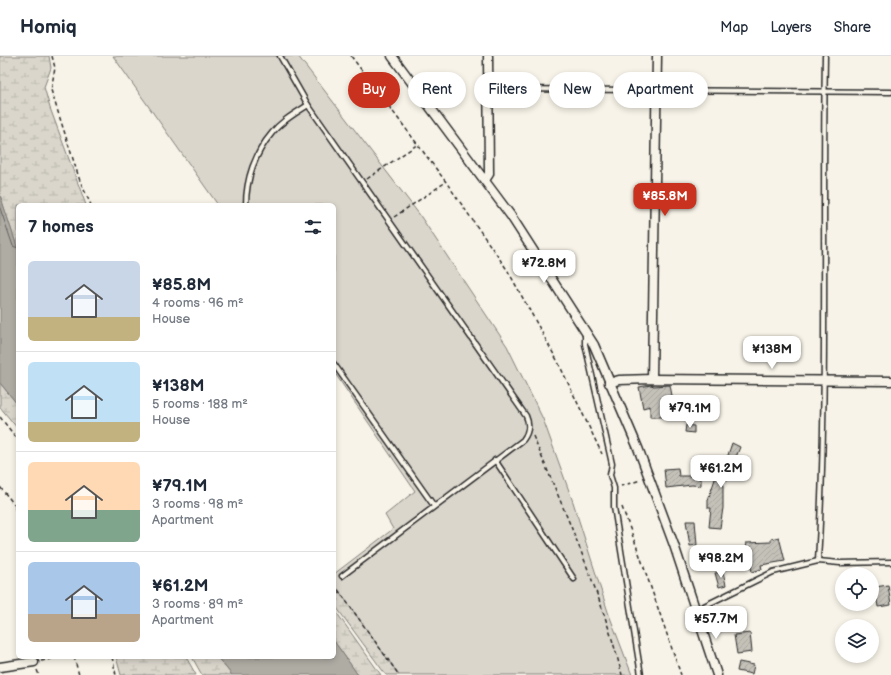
<!DOCTYPE html>
<html lang="en">
<head>
<meta charset="utf-8">
<style>
  body { margin:0; font-family:"Balsamiq Sans",sans-serif; background:#f6f6f7; color:#1f2937; height:100vh; display:flex; flex-direction:column; font-size:15px; white-space:nowrap }
  * { box-sizing:border-box; margin:0 }
  p { font-size:13px; color:#747a83 }
  .icon { flex:none; width:22px; height:22px; fill:none; stroke:currentColor; stroke-width:2; stroke-linecap:round; stroke-linejoin:round }
  .map { position:relative; flex:1; overflow:hidden }
  .drawer { position:absolute; left:16px; top:147px; width:320px; height:456px; display:flex; flex-direction:column; background:#fff; border-radius:6px; box-shadow:0 2px 6px #0003 }
  .drawer>* { flex:none }
  .guide { position:absolute; left:348px; top:16px; width:380px; height:36px; display:flex; gap:8px }
  .controls { position:absolute; left:835px; top:511px; display:grid; gap:8px }
  .controls a { display:grid; place-items:center; width:44px; height:44px; border-radius:50%; background:#fff; box-shadow:0 2px 6px #0003; font-size:20px }
  .price { position:absolute; translate:-50% -34px; padding:0 9px; border-radius:8px; background:#fff; color:#222; font-size:13px; line-height:26px; filter:drop-shadow(0 1px 2px #0008) }
  .price::after { content:''; position:absolute; left:50%; top:24px; width:12px; height:9px; margin-left:-6px; background:inherit; clip-path:polygon(0 0,100% 0,50% 100%) }
  .price.current { background:#c8321e; color:#fff }
  ul { padding:0; list-style:none }
  li { display:flex; align-items:center; gap:12px; height:100px; padding:0 12px }
  li+li { border-top:1px solid #e0e1e3 }
  li span { display:grid; place-items:center; flex:none; width:112px; height:80px; border-radius:6px; color:#555 }
  li>.icon { margin-inline-start:auto }
  span .icon { width:48px; height:48px; fill:#fffc; stroke-width:1 }
  li b { font-size:17px }
  h2 { display:flex; justify-content:space-between; align-items:center; height:48px; padding:0 12px; font-size:17px }
  .tag { padding:0 14px; border-radius:18px; background:#fff; box-shadow:0 2px 6px #0003; font-size:14px; line-height:36px }
  .tag.current { background:#c8321e; color:#fff }
  header { display:flex; align-items:center; gap:24px; box-sizing:border-box; height:56px; padding:0 20px; background:#fff; border-bottom:1px solid #e0e1e3 }
  header strong { font-size:19px }
  nav { display:flex; gap:22px; margin-inline-start:auto; font-size:14px }
  .map>svg:first-child { display:block }
  .wetland { fill:url(#wetland-marsh); stroke:#82807c }
  .pitch { fill:#dad6cc; stroke:#82807c }
  .water { fill:#afaca4; stroke:#7a7874 }
  .lines { fill:none; stroke-linecap:round; stroke-linejoin:round }
  .shore { stroke:#605f5b; stroke-width:1 }
  .building { fill:url(#building-hatch); stroke:#2b2b2b }
  .service-casing { stroke:#2b2b2b; stroke-width:7 }
  .minor-casing { stroke:#2b2b2b; stroke-width:11 }
  .path { stroke:#2b2b2b; stroke-width:1.5; stroke-dasharray:4 3; stroke-linecap:butt }
  .service { stroke:#f7f3e8; stroke-width:4 }
  .minor { stroke:#f7f3e8; stroke-width:8 }
</style>
</head>
<body>
<header>
<strong>Homiq</strong>
<nav><a>Map</a><a>Layers</a><a>Share</a></nav>
</header>
<div class="map">
<svg width="891" height="619" viewBox="0 0 891 619">
  <defs>
    <pattern id="wetland-marsh" width="20" height="14" patternUnits="userSpaceOnUse"><rect width="20" height="14" fill="#dad6cc"/><path d="M1 5h8M5 5V1M11 12h8M15 12V8" fill="none" stroke="#bbb8af"/></pattern>
    <pattern id="building-hatch" width="6" height="6" patternUnits="userSpaceOnUse"><rect width="6" height="6" fill="#c4c1b9"/><path d="M-1 1l2-2M0 6l6-6M5 7l2-2" fill="none" stroke="#a9a69f"/></pattern>
  </defs>
  <rect width="100%" height="100%" fill="#f7f3e8"/>
  <filter id="ink" filterUnits="userSpaceOnUse"><feTurbulence type="fractalNoise" baseFrequency=".025" numOctaves="2"/><feDisplacementMap in="SourceGraphic" scale="8" xChannelSelector="R" yChannelSelector="G"/><feConvolveMatrix kernelMatrix="1 2 1 2 8 2 1 2 1" color-interpolation-filters="sRGB"/></filter>
  <g filter="url(#ink)">
    <!-- wetland -->
    <g class="wetland">
      <path d="M0,0H49L51,12L44,31L50,52L86,149H18V194L0,139Z"/>
      <path d="M0,327L18,349V373L0,351Z"/>
      <path d="M334,528L399,619H386L334,548Z"/>
      <path d="M334,553L381,619H358L334,585Z"/>
      <path d="M116,601H186L196,619H121Z"/>
      <path d="M192,601H217L232,619H202Z"/>
    </g>
    <!-- pitch -->
    <path class="pitch" d="M113,0H298L419,158L507,290L543,363L573,446L608,556L632,619H399L334,528V518L393,473L385,459L415,435L334,316V149H218Z"/>
    <!-- water -->
    <g class="water">
      <path d="M0,139L18,194V349L0,327Z"/>
      <path d="M334,585L358,619H232L217,601H334Z"/>
    </g>
    <g class="lines">
      <!-- shore -->
      <path class="shore" d="M0,152L13,190L18,192"/>
    </g>
    <!-- building -->
    <g class="building">
      <path d="M651,329L654,330L670,329L676,361L667,363L666,361H650V350L643,352L639,331Z"/>
      <path d="M686,369L694,370V377L685,376Z"/>
      <path d="M732,387L740,391L727,424L723,422V452L720,472L709,471L711,452H708V444L721,405L723,414Z"/>
      <path d="M678,412L679,420H701V430L692,429L666,432L664,413Z"/>
      <path d="M686,465H695L697,489L690,490Z"/>
      <path d="M779,481L785,505L761,509L762,513L752,516L749,500L731,504L729,497L740,494V492L747,493L746,487L771,486V483Z"/>
      <path d="M723,516L726,529L719,531L715,517Z"/>
      <path d="M888,529L891,549L878,551L875,531Z"/>
      <path d="M750,577L752,596L737,598L734,579Z"/>
      <path d="M739,606L754,609L752,618L737,615Z"/>
    </g>
    <g class="lines">
      <!-- service casing -->
      <g class="service-casing">
        <g id="service">
          <path d="M280,0L308,49L526,360C530,369 529,376 523,384L342,520"/>
          <path d="M488,33L891,36"/>
          <path d="M246,149C246,123 255,97 272,77C281,65 296,57 308,49"/>
          <path d="M585,279V288L612,408L610,419L614,432V451L641,619"/>
          <path d="M334,308L434,450"/>
          <path d="M495,404L574,523"/>
          <path d="M818,505C828,337 822,168 825,0"/>
          <path d="M696,554L773,516L818,505L840,507L891,506"/>
        </g>
      </g>
      <!-- minor casing -->
      <g class="minor-casing">
        <g id="minor">
          <path d="M392,0L511,160L594,289L638,392L674,489L717,619"/>
          <path d="M485,124L489,118L488,0"/>
          <path d="M652,323L657,0"/>
          <path d="M609,327L619,324L652,323L891,325"/>
          <path d="M0,611L34,606"/>
        </g>
      </g>
      <!-- path -->
      <g class="path">
        <path d="M52,0L55,12L51,34L80,125L91,149"/>
        <path d="M351,0L446,126L508,215L558,306L602,398"/>
        <path d="M367,123L418,88"/>
        <path d="M394,161L446,126"/>
        <path d="M0,361L18,384"/>
        <path d="M533,380C566,459 601,536 622,619"/>
        <path d="M621,430L641,424"/>
        <path d="M0,431L18,453"/>
        <path d="M15,451L18,464"/>
        <path d="M622,451L639,497L681,619"/>
        <path d="M334,528L399,619"/>
        <path d="M74,601L79,619"/>
        <path d="M112,601L116,619"/>
        <path d="M41,605L62,601"/>
        <path d="M37,614L39,619"/>
      </g>
      <!-- service -->
      <use href="#service" class="service"/>
      <!-- minor -->
      <use href="#minor" class="minor"/>
    </g>
  </g>
</svg>
<div class="controls">
<a><svg class="icon" aria-label="locate" viewBox="0 0 24 24"><circle cx="12" cy="12" r="6"/><path d="M12 2v4M12 18v4M2 12h4M18 12h4"/></svg></a>
<a><svg class="icon" aria-label="layers" viewBox="0 0 24 24"><path d="M12 4l9 5-9 5-9-5zM3 14l9 5 9-5"/></svg></a>
</div>
<b class="price current" style="left:665px;top:161px">¥85.8M</b>
<b class="price" style="left:544px;top:228px">¥72.8M</b>
<b class="price" style="left:772px;top:314px">¥138M</b>
<b class="price" style="left:690px;top:373px">¥79.1M</b>
<b class="price" style="left:721px;top:433px">¥61.2M</b>
<b class="price" style="left:721px;top:523px">¥98.2M</b>
<b class="price" style="left:716px;top:584px">¥57.7M</b>
<div class="guide">
<a class="tag current">Buy</a>
<a class="tag">Rent</a>
<a class="tag">Filters</a>
<a class="tag">New</a>
<a class="tag">Apartment</a>
</div>
<section class="drawer">
<h2>7 homes<svg class="icon" aria-label="filters" viewBox="0 0 24 24"><path d="M4 7h16M4 17h16"/><circle cx="9" cy="7" r="2"/><circle cx="15" cy="17" r="2"/></svg></h2>
<ul>
<li><span style="background:linear-gradient(#c9d6e8 70%,#c2b280 0)"><svg class="icon" aria-label="home" viewBox="0 0 24 24"><path d="M3 11l9-7 9 7M6 9v11h12V9"/></svg></span><div><b>¥85.8M</b><p>4 rooms · 96 m²</p><p>House</p></div></li>
<li><span style="background:linear-gradient(#bfe0f5 75%,#c2b280 0)"><svg class="icon" aria-label="home" viewBox="0 0 24 24"><path d="M3 11l9-7 9 7M6 9v11h12V9"/></svg></span><div><b>¥138M</b><p>5 rooms · 188 m²</p><p>House</p></div></li>
<li><span style="background:linear-gradient(#ffd9b3 60%,#7fa58c 0)"><svg class="icon" aria-label="home" viewBox="0 0 24 24"><path d="M3 11l9-7 9 7M6 9v11h12V9"/></svg></span><div><b>¥79.1M</b><p>3 rooms · 98 m²</p><p>Apartment</p></div></li>
<li><span style="background:linear-gradient(#a9c7e8 65%,#b9a48a 0)"><svg class="icon" aria-label="home" viewBox="0 0 24 24"><path d="M3 11l9-7 9 7M6 9v11h12V9"/></svg></span><div><b>¥61.2M</b><p>3 rooms · 89 m²</p><p>Apartment</p></div></li>
</ul>
</section>
</div>
</body>
</html>
